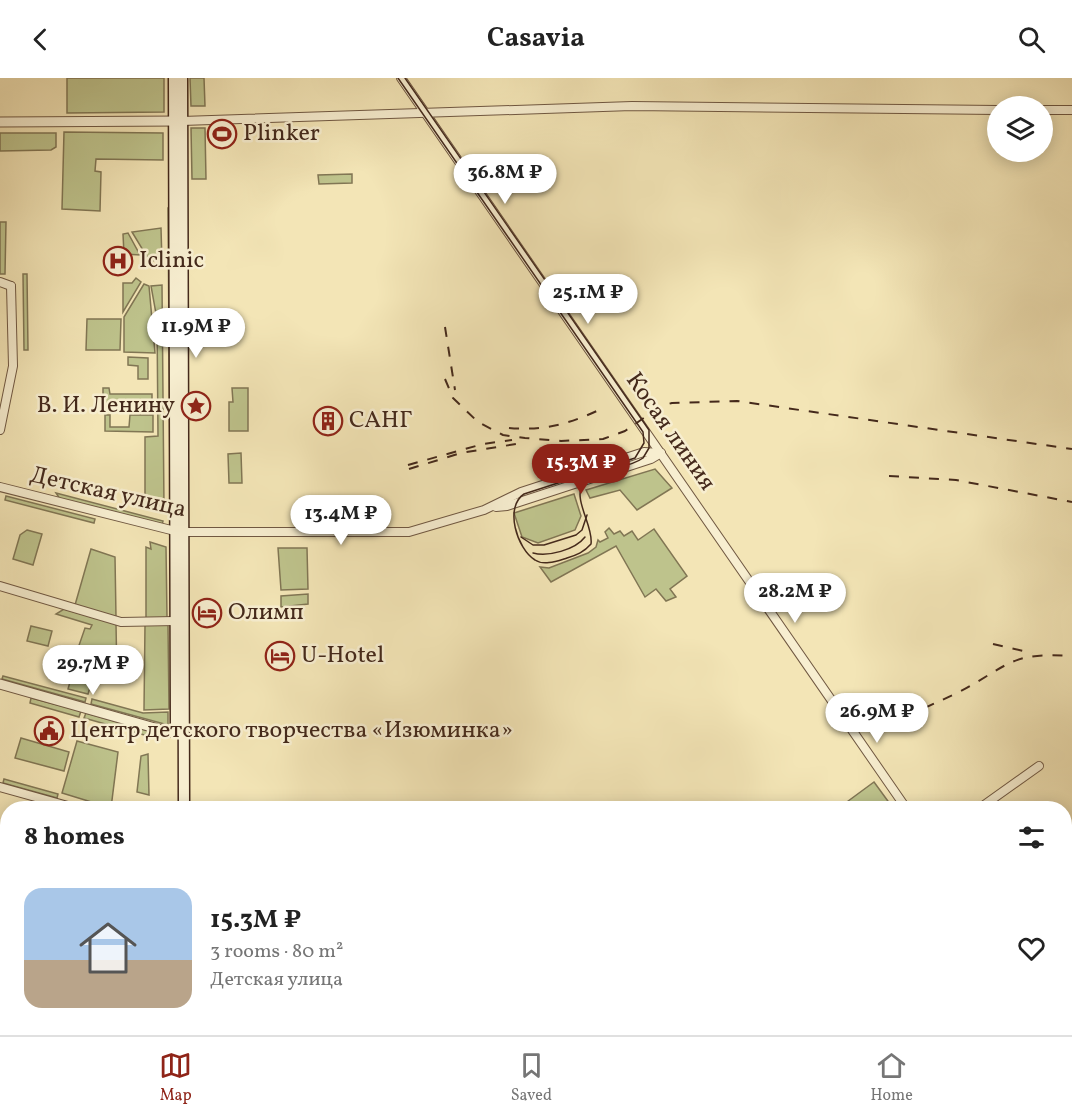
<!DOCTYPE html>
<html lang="en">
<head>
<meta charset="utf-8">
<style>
  body { margin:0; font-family:Vollkorn,serif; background:#f2f2f2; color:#222; height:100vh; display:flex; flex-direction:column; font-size:22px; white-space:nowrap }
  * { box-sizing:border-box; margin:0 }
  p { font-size:20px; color:#767676 }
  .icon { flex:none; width:33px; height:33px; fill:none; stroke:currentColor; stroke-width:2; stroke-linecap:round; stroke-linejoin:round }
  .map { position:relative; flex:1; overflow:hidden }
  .details { position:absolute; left:0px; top:723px; width:1072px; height:234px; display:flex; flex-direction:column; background:#fff; border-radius:24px 24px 0 0; box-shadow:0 3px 15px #0003 }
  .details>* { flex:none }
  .buttons { position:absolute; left:987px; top:18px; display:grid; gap:12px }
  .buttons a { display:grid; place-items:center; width:66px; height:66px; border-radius:50%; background:#fff; box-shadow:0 3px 15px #0003; font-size:30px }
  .price { position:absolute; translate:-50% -51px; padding:0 14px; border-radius:21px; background:#fff; color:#222; font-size:20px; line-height:39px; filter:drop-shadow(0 2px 3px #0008) }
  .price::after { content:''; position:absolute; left:50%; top:36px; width:18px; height:14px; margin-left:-9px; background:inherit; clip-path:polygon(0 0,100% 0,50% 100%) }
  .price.on { background:#8f2418; color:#fff }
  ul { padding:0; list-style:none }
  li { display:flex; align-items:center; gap:18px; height:150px; padding:0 24px }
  li span { display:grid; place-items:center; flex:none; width:168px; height:120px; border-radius:18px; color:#555 }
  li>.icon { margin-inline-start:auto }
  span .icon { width:72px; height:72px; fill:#fffc; stroke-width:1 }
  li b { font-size:26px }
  h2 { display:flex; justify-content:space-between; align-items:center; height:72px; padding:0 24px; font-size:26px }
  header { display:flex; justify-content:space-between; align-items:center; height:78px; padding:0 24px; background:#fff; font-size:27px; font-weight:700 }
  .dock { display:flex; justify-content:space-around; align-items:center; height:84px; border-top:2px solid #e0e0e0; background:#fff; font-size:16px; color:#767676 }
  .dock a { display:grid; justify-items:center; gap:3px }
  .dock .on { color:#8f2418 }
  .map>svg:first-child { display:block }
  .green { fill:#bec38c; stroke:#817654; stroke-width:1.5 }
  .water { fill:#9dc0a8; stroke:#798470; stroke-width:1.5 }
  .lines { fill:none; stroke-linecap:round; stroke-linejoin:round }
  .minor-casing { stroke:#705842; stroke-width:10 }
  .tertiary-casing { stroke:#705842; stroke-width:11 }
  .secondary-casing { stroke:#44291b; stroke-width:13 }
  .minor { stroke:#f7eed0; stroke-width:8 }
  .tertiary { stroke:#f7eed0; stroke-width:9 }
  .secondary { stroke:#f7eed0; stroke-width:10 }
  .tram { stroke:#44291b; stroke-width:1.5 }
  .rail { stroke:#44291b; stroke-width:2; stroke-dasharray:10 10; stroke-linecap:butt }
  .labels { text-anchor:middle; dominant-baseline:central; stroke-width:5; stroke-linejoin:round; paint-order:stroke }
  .poi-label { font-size:24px; fill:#44291b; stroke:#f7eed0; text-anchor:start }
  .street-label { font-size:24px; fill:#44291b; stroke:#f7eed0 }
</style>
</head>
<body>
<header><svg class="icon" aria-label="back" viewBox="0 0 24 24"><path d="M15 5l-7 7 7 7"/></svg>Casavia<svg class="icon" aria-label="search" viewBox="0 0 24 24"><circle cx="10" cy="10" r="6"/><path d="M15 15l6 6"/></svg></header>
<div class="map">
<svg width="1072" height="957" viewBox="0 0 1072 957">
  <rect width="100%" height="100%" fill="#f3e5b6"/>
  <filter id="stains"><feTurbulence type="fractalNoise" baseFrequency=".00333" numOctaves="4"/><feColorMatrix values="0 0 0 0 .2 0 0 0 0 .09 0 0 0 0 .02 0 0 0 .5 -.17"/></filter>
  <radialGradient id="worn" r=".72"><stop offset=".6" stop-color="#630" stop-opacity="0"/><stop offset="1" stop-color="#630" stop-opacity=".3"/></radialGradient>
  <!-- green -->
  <g class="green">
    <path d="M67,0H164V34L67,35Z"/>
    <path d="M190,0H204L205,28H191Z"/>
    <path d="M191,50H205L206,101H192Z"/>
    <path d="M64,54L163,55V82L96,81L95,93L101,94L100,133L62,131Z"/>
    <path d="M0,55H56V69L51,72L0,73Z"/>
    <path d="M352,96V105L319,106L318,97Z"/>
    <path d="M168,130H171L170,405Z"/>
    <path d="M0,144H6L5,196H0Z"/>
    <path d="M161,150L162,184L149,182L132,154Z"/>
    <path d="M128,155L140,177L124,176L123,156Z"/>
    <path d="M23,196H27L28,272H24Z"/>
    <path d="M136,200L141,204L123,234V205H132Z"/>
    <path d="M144,206L149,208L155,275L124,274V239Z"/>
    <path d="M162,207L164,429L146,425L148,419L145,416V359L158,358L157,241L151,208Z"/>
    <path d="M87,241H121L120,272H86Z"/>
    <path d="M128,279L148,280V301H138V288L128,287Z"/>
    <path d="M103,310H109L110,316H152V331H103Z"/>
    <path d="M232,310H248V353H229V324H233Z"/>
    <path d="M105,337H110V349H129L130,337H153V354L105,353Z"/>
    <path d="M241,375L242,405H229L228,376Z"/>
    <path d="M655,391L672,410L637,432L620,412L590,420L586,412Z"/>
    <path d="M56,415L163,443L162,447L60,421Z"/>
    <path d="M574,416L581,438L575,452L538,465L522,459L514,435Z"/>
    <path d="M6,418L95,441L94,445L5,422Z"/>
    <path d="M609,450L614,456L620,453L624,458L632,453L638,462L654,451L687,498L670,511L676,519L666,523L656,511L645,519L616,468L551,504L540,489L549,490L588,475L596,469L598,462L600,464L608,460L605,454Z"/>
    <path d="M27,452L42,456L33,487L13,481L20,457Z"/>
    <path d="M150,464L166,469L167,540H146V469L151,471Z"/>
    <path d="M278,470H307L308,511L281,512Z"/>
    <path d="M91,471L115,479L116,539L75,527Z"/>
    <path d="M308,516V526L281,529V518Z"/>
    <path d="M64,531L116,546L117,600L95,593L88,616L68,611L70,604L66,605L85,550L90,551L92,547L56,536Z"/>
    <path d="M145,547H168L169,631L144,632Z"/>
    <path d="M31,548L52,553L48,568L27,563Z"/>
    <path d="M3,598L86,620L85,624L2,601Z"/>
    <path d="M31,620L81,633L79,639L30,625Z"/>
    <path d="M92,621L143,635L168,634V647L91,626Z"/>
    <path d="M86,635L149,653L148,658L84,640Z"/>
    <path d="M21,660L69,674L64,693L15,680Z"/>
    <path d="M77,663L118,674L111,730L62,715Z"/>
    <path d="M148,676L149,717L137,714L141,678Z"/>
    <path d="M4,701L58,716L57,720L3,705Z"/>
    <path d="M874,704L893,730H841L840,729Z"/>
  </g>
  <!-- water -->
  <path class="water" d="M1065,880H1072V957H884L894,950H1065Z"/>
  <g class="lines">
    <!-- minor casing -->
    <g class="minor-casing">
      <g id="minor">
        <path d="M401,0L906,730"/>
        <path d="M1042,32H1072"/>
        <path d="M182,43L632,28L998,32"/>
        <path d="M0,204L11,208"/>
        <path d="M0,352L13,288L11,208"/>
        <path d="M0,409L179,454"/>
        <path d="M496,429L507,428L651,381L661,375"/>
        <path d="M183,454H409L484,432L521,414L644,374L661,375"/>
        <path d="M0,508L121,544L175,543"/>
        <path d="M0,709L75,730"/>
        <path d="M980,730L1039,688"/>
        <path d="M669,957L679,950"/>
      </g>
    </g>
    <!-- tertiary casing -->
    <g class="tertiary-casing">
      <g id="tertiary">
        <path d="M0,44L181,43"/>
        <path d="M0,606L169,654L183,655"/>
        <path d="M0,894L8,896"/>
      </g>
    </g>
    <!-- secondary casing -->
    <g class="secondary-casing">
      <g id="secondary">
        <path d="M174,0L176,651"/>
        <path d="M182,0L184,730"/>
        <path d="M177,950V957"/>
      </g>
    </g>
    <!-- minor -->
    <use href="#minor" class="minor"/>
    <!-- tertiary -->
    <use href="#tertiary" class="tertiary"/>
    <!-- secondary -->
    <use href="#secondary" class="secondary"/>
    <!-- tram -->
    <g class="tram">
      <path d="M398,0L643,354L644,365L635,380L524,416C504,429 517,471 535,482C544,488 557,483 567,480C577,477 584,474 591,466C594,447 569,417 586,402C600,389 627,392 643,380L649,370V352L405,0"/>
      <path d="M521,459L533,467H544L576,457L582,452L587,437"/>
      <path d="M533,475C548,479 575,472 585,459"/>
    </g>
    <!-- rail -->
    <g class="rail">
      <path d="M445,249L455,312"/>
      <path d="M445,301L453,320L478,344L503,357L525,360L561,363L603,361L625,353L661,328L672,325L737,323L1072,371"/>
      <path d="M509,350C543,353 570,346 601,331"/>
      <path d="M408,387L483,366L512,362"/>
      <path d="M409,391L461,375L522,365"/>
      <path d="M889,398L956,402L1072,424"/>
      <path d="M993,566L1032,575"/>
      <path d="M907,639C925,629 943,622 961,613C1011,586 1011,574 1072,578"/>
    </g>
  </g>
  <!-- icons -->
  <defs>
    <g id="stadium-ring" transform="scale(1.5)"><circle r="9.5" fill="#f7eed0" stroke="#8f2418" stroke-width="1.5"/><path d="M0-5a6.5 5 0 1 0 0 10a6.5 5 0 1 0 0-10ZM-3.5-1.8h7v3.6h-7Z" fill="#8f2418"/></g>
    <g id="hospital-ring" transform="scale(1.5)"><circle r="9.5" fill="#f7eed0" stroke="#8f2418" stroke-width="1.5"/><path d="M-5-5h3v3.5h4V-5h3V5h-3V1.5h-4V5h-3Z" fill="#8f2418"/></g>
    <g id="sight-ring" transform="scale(1.5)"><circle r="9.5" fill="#f7eed0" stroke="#8f2418" stroke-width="1.5"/><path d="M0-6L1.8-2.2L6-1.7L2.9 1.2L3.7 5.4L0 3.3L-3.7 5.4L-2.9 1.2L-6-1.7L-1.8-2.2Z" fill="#8f2418"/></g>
    <g id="building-ring" transform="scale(1.5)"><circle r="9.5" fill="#f7eed0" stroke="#8f2418" stroke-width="1.5"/><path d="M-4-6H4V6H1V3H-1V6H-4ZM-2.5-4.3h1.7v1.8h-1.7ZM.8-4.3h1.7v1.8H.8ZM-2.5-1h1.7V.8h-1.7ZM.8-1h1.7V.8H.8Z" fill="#8f2418"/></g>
    <g id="hotel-ring" transform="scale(1.5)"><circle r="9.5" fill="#f7eed0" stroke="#8f2418" stroke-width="1.5"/><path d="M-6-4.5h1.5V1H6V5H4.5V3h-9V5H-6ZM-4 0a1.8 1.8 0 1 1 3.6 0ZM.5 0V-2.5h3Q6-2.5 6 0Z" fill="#8f2418"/></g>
    <g id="civic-ring" transform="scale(1.5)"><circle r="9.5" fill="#f7eed0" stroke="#8f2418" stroke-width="1.5"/><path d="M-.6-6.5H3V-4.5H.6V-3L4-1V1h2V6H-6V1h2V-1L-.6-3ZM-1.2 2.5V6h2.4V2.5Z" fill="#8f2418"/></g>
  </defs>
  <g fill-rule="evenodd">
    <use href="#stadium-ring" x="222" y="56"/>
    <use href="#hospital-ring" x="118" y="183"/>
    <use href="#sight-ring" x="196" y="328"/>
    <use href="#building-ring" x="328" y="343"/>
    <use href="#hotel-ring" x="207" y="535"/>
    <use href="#hotel-ring" x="280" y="578"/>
    <use href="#civic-ring" x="49" y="653"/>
  </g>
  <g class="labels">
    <!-- poi labels -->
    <g class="poi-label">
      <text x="243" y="56">Plinker</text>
      <text x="139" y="183">Iclinic</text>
      <text x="175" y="328" text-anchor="end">В. И. Ленину</text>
      <text x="349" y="343">САНГ</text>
      <text x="228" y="535">Олимп</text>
      <text x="301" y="578">U-Hotel</text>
      <text x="70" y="653">Центр детского творчества «Изюминка»</text>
    </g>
    <!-- street labels -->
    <g class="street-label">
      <text transform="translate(670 354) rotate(55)">Косая линия</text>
      <text transform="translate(108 415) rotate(13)">Детская улица</text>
    </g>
  </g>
  <rect width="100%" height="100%" filter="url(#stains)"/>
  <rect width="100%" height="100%" fill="url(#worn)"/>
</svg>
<div class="buttons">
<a><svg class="icon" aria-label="layers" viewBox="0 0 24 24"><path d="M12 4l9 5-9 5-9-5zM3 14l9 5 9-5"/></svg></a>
</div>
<b class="price" style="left:505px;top:127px">36.8M ₽</b>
<b class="price" style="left:588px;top:247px">25.1M ₽</b>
<b class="price" style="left:196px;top:281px">11.9M ₽</b>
<b class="price on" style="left:581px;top:417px">15.3M ₽</b>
<b class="price" style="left:341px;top:468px">13.4M ₽</b>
<b class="price" style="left:795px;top:546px">28.2M ₽</b>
<b class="price" style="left:93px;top:618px">29.7M ₽</b>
<b class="price" style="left:877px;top:666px">26.9M ₽</b>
<section class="details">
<h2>8 homes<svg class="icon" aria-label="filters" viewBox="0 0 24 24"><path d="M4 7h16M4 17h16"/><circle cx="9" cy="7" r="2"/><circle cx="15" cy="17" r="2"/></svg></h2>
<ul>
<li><span style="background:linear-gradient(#a9c7e8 60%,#b9a48a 0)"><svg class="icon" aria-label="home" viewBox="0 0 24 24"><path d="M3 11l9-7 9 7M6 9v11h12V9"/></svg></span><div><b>15.3M ₽</b><p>3 rooms · 80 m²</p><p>Детская улица</p></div><svg class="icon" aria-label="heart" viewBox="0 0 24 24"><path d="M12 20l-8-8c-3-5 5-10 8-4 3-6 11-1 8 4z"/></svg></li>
</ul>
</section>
</div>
<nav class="dock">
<a class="on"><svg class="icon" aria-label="map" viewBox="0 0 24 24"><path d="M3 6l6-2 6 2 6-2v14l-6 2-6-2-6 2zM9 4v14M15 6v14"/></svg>Map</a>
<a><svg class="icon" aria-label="saved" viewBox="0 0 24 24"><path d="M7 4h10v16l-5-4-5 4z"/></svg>Saved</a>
<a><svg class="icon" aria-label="home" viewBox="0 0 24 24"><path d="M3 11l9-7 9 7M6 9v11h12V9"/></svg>Home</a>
</nav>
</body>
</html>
